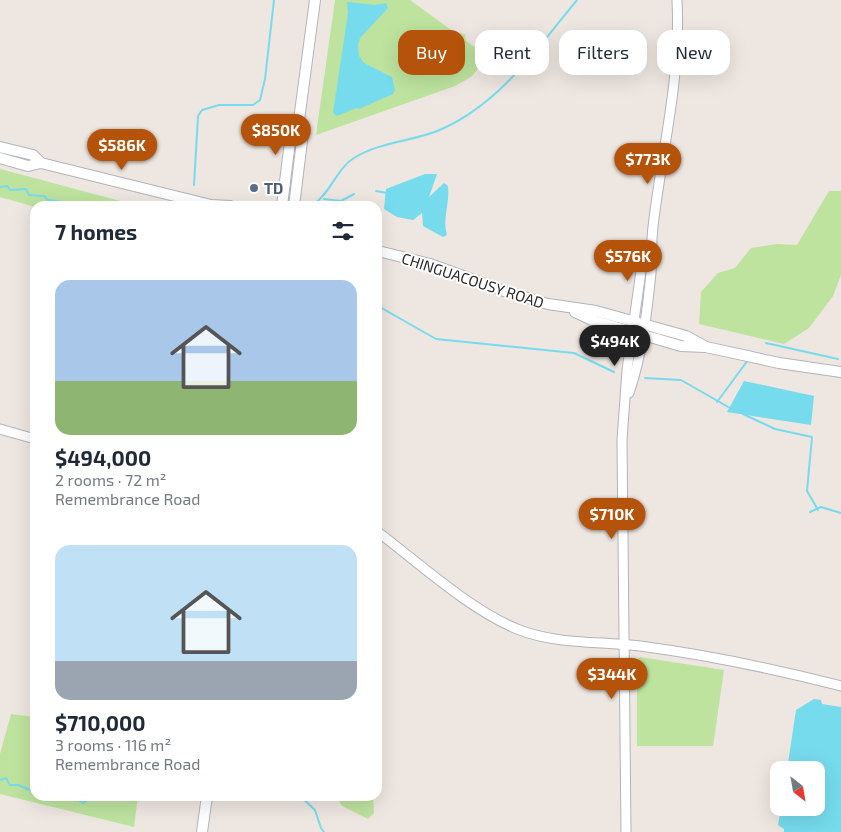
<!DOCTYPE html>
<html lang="en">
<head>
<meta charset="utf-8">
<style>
  body { margin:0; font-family:"Exo 2",sans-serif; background:#f2f2f3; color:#1f2937; height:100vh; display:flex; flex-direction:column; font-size:19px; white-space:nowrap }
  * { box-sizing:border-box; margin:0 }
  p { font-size:16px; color:#747a83 }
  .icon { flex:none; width:28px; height:28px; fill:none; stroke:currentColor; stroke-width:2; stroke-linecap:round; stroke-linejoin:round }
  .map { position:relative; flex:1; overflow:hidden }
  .sheet { position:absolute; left:30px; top:201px; width:352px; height:600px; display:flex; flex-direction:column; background:#fff; border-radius:15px; box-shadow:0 5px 20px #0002 }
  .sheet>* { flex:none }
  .banner { position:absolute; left:398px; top:30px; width:368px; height:45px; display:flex; gap:10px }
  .needle { width:32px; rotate:149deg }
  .controls { position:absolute; left:770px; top:761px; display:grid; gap:10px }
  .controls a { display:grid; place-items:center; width:55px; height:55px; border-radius:10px; background:#fff; box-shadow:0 5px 20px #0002; font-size:25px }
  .price { position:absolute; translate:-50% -42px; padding:0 11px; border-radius:18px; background:#b45309; color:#fff; font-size:16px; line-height:32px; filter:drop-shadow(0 1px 2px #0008) }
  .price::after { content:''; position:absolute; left:50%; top:30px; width:15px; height:11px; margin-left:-8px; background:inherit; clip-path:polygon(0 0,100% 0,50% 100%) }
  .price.active { background:#222; color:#fff }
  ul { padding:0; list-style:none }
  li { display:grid; align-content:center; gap:10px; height:265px; padding:0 25px }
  li span { display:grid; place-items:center; height:155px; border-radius:15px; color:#555 }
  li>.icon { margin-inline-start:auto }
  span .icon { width:90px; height:90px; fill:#fffc; stroke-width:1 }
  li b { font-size:21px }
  h2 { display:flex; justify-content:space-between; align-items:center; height:60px; padding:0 25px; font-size:21px }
  .tag { padding:0 18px; border-radius:15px; background:#fff; box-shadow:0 5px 20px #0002; font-size:18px; line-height:45px }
  .tag.active { background:#b45309; color:#fff }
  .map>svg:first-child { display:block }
  .green { fill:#bde39e }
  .water { fill:#76dbed }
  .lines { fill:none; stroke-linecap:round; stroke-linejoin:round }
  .stream { stroke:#76dbed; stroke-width:2 }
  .tertiary-casing { stroke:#b0b4bd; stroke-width:11 }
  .secondary-casing { stroke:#b0b4bd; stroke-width:12 }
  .tertiary { stroke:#fff; stroke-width:9 }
  .secondary { stroke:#fff; stroke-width:10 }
  .service-dot { fill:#5c6f8a; stroke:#fff; stroke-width:2 }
  .labels { text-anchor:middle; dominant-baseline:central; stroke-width:4; stroke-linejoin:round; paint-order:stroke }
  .service-label { font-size:15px; font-weight:bold; fill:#4e5e75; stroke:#fff; text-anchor:start }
  .street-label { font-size:15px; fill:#2d2d2d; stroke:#fff }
</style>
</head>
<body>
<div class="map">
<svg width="841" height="832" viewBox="0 0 841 832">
  <rect width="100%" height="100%" fill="#eee6e0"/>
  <!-- green -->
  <g class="green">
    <path d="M335,0H410L454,32L465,34L466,41L488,57L471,77L455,86L316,135Z"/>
    <path d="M0,169L139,206L35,207L0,197Z"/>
    <path d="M829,191H841V275L833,296L809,328L784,344L699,324L701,292L718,273L735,268L751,248L777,244L797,245Z"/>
    <path d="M640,657L724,670L713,746H637V660Z"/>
    <path d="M11,714L35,717V796H138L134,827L0,794V754Z"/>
    <path d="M336,796H373L374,813L368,819L342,806Z"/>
  </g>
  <!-- water -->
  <g class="water">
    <path d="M347,2L375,5L386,3L388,8L360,38L358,45L359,56L364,63L392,77L395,90L393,94L359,109L356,108L337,116L333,113L348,13Z"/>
    <path d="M425,174H437L429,197L444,183L448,186C450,204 442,219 447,235L443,237L423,226L422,213L413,220L397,217L384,209L386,189Z"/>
    <path d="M744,381L814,396L811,425L727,412Z"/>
    <path d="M814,699L821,700L822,704L841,707V832H784V829L778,825L781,808H816V770H787L796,710Z"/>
  </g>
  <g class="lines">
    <!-- stream -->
    <g class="stream">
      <path d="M194,185L198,116L202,110L219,105H253L260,100L265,79L274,0"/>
      <path d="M0,187L7,186L10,190L26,189L29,195L44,196L48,200C55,200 68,204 73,206"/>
      <path d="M376,191L387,193"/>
      <path d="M324,199L341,201L354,194"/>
      <path d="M82,206H84"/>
      <path d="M312,206C330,194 338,167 354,158C381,141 418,141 444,128C502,101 537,48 577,0"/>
      <path d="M378,306L436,339L574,353L614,372"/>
      <path d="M766,343L838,359"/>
      <path d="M645,378L681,380L730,408"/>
      <path d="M717,402L748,360"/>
      <path d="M743,414L775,429L812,437L807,491L818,510"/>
      <path d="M810,512L821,507L841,513"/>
      <path d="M0,780L6,778L10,785H18L35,792"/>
      <path d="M59,796L76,799L83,803L95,796"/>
      <path d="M300,796L315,810L321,828L324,832"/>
    </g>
    <!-- tertiary casing -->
    <g class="tertiary-casing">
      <g id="tertiary">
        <path d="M629,393C642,355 647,313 651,273C652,258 651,242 653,227C662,148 681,81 677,0"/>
        <path d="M0,429L35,439"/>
        <path d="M378,532C420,564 469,609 517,629C557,645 599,641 640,646C708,655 775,669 841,686"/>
        <path d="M626,832L622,440L627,370L641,271L651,252"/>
      </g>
    </g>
    <!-- secondary casing -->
    <g class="secondary-casing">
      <g id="secondary">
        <path d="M0,147L33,155L41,163"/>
        <path d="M0,158L28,166L41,163L211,205L230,206"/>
        <path d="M282,206L291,133L299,120"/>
        <path d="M294,206L303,133L299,120L315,0"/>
        <path d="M378,251L430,264L507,292L548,304L596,311L686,336L706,347"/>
        <path d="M575,312L592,320L681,346L706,347L779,363L841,372"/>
        <path d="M202,832L207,796"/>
      </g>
    </g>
    <!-- tertiary -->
    <use href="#tertiary" class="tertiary"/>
    <!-- secondary -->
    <use href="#secondary" class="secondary"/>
  </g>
  <!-- markers -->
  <circle class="service-dot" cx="254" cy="188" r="5"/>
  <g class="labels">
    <!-- service labels -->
    <g class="service-label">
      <text x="264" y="188">TD</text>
    </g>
    <!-- street labels -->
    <g class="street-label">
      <text transform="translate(473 280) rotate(18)">CHINGUACOUSY ROAD</text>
    </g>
  </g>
</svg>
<div class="controls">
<a><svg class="needle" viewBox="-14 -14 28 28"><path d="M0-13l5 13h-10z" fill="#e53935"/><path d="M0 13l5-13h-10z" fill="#747a83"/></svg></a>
</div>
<b class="price" style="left:276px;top:156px">$850K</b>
<b class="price" style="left:122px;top:171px">$586K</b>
<b class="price" style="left:648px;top:185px">$773K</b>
<b class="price" style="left:628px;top:282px">$576K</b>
<b class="price active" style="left:615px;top:367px">$494K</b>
<b class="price" style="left:612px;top:540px">$710K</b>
<b class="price" style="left:612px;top:700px">$344K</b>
<div class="banner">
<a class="tag active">Buy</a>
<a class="tag">Rent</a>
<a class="tag">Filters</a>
<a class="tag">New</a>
</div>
<section class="sheet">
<h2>7 homes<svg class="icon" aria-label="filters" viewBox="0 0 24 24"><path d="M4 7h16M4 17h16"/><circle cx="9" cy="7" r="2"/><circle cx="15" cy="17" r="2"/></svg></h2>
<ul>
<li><span style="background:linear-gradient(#a9c7e8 65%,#8fb573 0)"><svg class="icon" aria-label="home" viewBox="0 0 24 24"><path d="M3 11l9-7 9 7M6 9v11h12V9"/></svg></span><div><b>$494,000</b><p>2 rooms · 72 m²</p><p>Remembrance Road</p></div></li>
<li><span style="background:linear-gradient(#bfe0f5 75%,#9aa5b1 0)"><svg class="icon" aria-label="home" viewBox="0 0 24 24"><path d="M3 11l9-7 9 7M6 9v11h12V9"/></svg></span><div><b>$710,000</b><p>3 rooms · 116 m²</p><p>Remembrance Road</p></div></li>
</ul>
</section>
</div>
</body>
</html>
